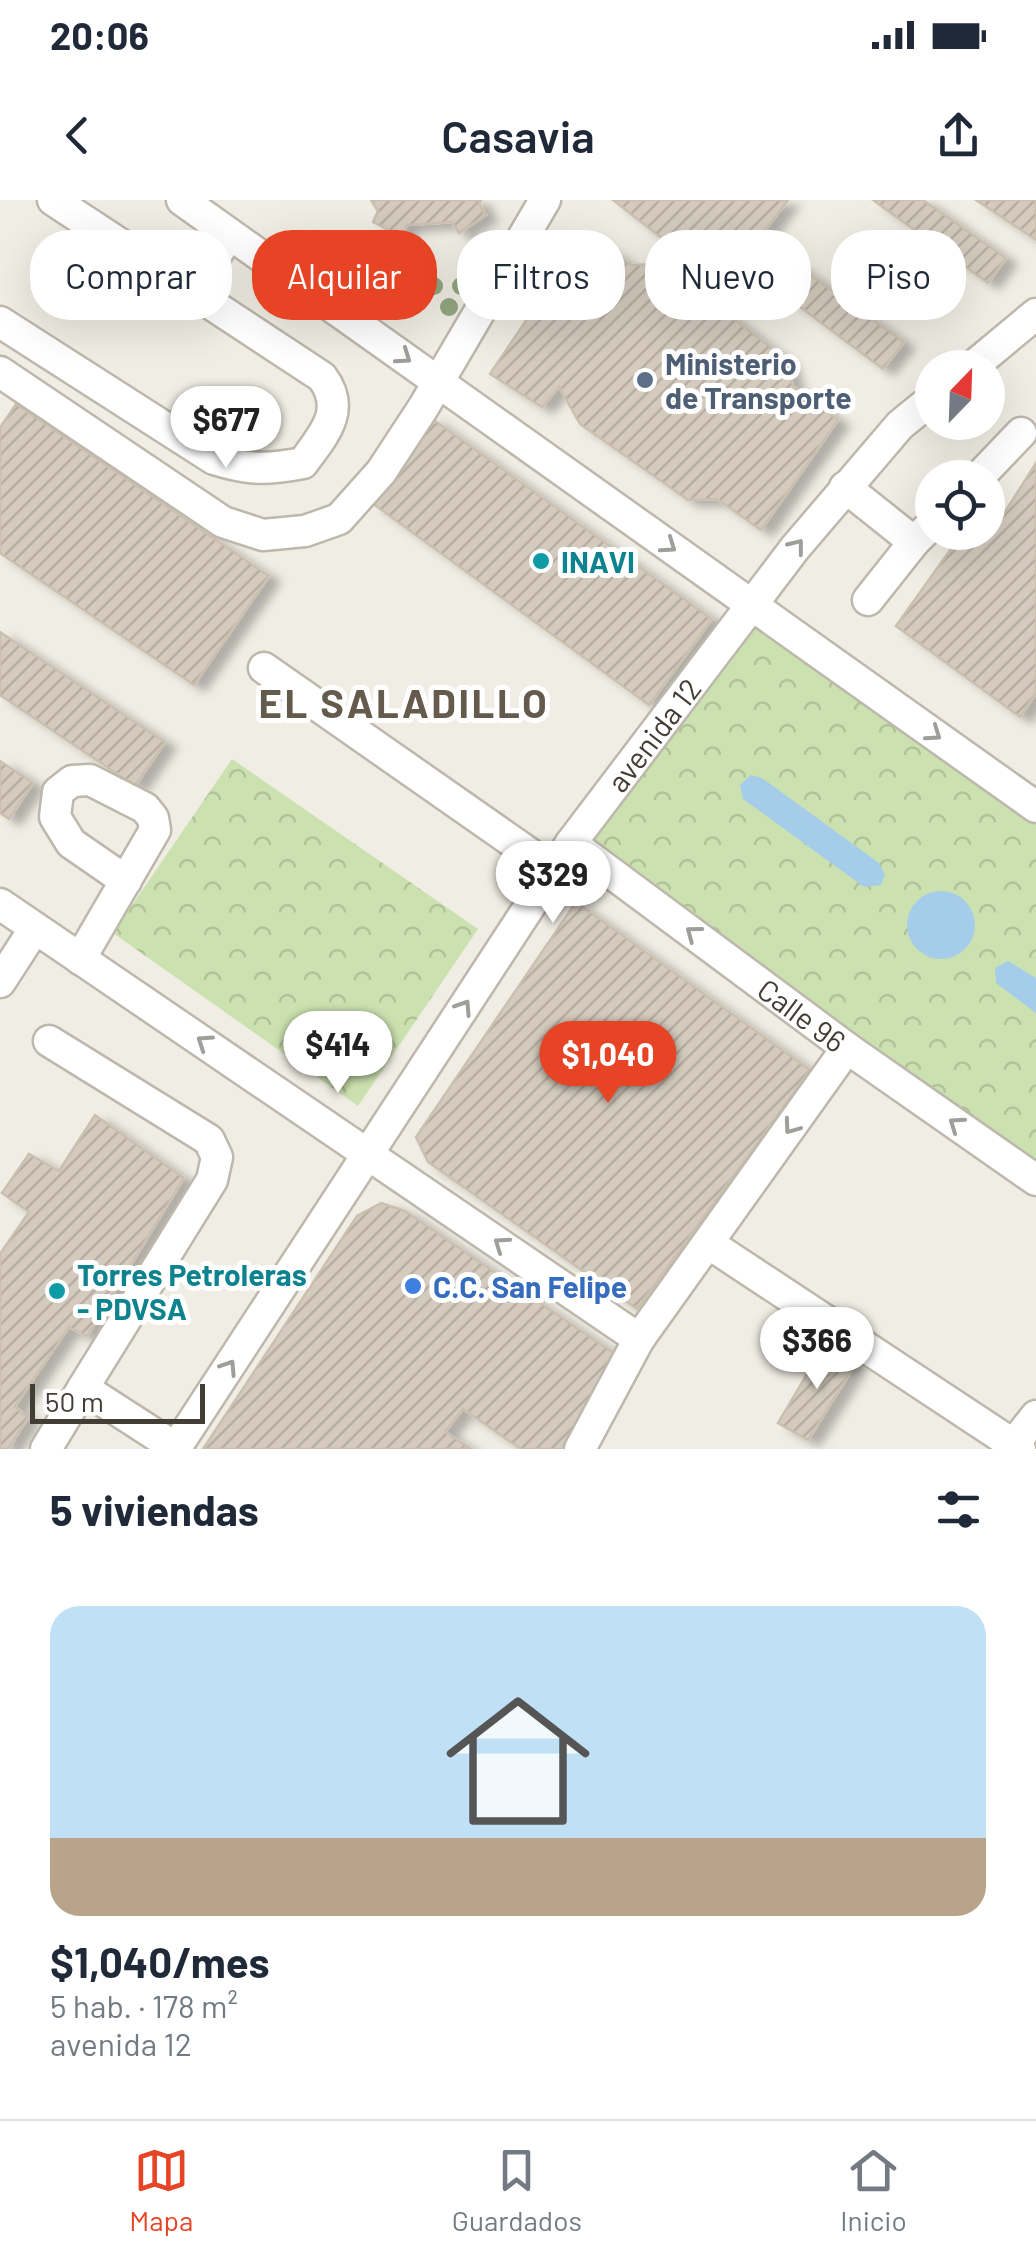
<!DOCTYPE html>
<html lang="es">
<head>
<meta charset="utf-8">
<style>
  body { margin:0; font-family:Barlow,sans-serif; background:#f6f6f7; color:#1f2937; height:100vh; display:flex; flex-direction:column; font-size:38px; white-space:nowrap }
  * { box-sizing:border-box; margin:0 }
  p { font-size:32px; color:#747a83 }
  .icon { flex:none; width:55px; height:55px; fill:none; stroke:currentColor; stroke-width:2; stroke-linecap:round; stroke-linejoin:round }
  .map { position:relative; height:1249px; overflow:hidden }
  .sheet { display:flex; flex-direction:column; background:#fff; flex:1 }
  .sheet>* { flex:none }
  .top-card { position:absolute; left:30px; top:30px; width:978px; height:90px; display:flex; gap:20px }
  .needle { width:65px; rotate:23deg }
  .tools { position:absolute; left:915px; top:150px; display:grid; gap:20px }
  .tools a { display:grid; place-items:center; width:90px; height:90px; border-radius:50%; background:#fff; box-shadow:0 10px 40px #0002; font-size:50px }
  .scale { position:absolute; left:30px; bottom:25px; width:175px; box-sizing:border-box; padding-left:10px; border:5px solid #423d35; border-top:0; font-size:28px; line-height:35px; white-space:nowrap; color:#423d35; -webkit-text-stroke:8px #fff; paint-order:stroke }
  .price { position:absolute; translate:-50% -85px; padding:0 22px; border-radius:35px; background:#fff; color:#222; font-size:32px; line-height:65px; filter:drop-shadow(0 2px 5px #0008) }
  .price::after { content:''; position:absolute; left:50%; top:60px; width:30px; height:22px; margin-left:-15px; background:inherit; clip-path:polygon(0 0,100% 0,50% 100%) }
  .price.active { background:#e74325; color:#fff }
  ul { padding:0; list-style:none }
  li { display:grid; align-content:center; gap:20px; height:530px; padding:0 50px }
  li span { display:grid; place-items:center; height:310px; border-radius:30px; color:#555 }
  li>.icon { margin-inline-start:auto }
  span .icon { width:180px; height:180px; fill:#fffc; stroke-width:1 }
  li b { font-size:42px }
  h2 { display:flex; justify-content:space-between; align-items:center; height:120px; padding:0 50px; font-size:42px }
  .chip { padding:0 35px; border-radius:40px; background:#fff; box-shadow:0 10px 40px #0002; font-size:35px; line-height:90px }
  .chip.active { background:#e74325; color:#fff }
  .status { display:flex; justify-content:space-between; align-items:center; height:70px; padding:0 50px; background:#fff; direction:ltr }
  .status svg { height:28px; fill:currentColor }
  header { display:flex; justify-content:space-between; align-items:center; height:130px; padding:0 50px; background:#fff; font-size:45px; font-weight:600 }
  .tab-bar { display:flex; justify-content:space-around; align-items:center; height:140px; border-top:2px solid #e0e1e3; background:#fff; font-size:28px; color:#747a83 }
  .tab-bar a { display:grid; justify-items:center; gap:5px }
  .tab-bar .active { color:#e74325 }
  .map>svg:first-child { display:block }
  .forest { fill:url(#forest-crowns) }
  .water { fill:#a5cde9 }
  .building { fill:url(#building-hatch); stroke:#cbc0af; stroke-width:2.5; filter:url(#shadow) }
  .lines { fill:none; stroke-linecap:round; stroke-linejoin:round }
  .minor-casing { stroke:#beb7ab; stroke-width:35 }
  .minor { stroke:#fff; stroke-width:30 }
  .tree { fill:#92a780 }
  .oneway { stroke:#a09e9a }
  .service-dot { fill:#5c6f8a; stroke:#fff; stroke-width:4 }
  .culture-dot { fill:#0f9aa8; stroke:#fff; stroke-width:4 }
  .shop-dot { fill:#3f7fe0; stroke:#fff; stroke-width:4 }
  .labels { text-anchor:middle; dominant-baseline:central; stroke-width:10; stroke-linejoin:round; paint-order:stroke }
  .service-label { font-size:30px; font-weight:bold; fill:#4e5e75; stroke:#fff; text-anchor:start }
  .culture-label { font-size:30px; font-weight:bold; fill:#0d838f; stroke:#fff; text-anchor:start }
  .street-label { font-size:30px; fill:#423d35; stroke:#fff }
  .shop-label { font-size:30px; font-weight:bold; fill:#366cbe; stroke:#fff; text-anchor:start }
  .district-label { font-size:40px; font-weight:bold; letter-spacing:2.5px; fill:#645b4d; stroke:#fff }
</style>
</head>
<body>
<div class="status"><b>20:06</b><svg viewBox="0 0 49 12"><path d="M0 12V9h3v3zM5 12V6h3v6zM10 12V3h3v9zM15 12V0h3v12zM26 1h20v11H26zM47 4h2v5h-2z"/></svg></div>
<header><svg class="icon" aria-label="back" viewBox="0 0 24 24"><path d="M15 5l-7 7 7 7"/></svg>Casavia<svg class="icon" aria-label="share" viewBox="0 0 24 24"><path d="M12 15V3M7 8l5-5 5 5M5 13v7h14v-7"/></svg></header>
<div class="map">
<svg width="1036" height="1249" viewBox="0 0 1036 1249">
  <defs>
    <pattern id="forest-crowns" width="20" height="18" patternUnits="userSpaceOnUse" patternTransform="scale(2.5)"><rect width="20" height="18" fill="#cbe2b0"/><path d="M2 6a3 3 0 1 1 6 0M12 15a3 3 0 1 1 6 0" fill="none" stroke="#b0c398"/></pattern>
    <pattern id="building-hatch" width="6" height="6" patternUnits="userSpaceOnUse" patternTransform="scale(2.5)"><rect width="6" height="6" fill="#d4cbbe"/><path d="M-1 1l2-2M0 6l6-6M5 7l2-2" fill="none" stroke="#b7afa4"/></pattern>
    <filter id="shadow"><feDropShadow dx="11" dy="6" stdDeviation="5" flood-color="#0004"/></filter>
  </defs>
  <rect width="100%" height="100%" fill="#f0ede4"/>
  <!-- forest -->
  <g class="forest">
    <path d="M761,415L1036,617V968L595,639Z"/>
    <path d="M232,559L478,729L358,906L113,733Z"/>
  </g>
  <!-- water -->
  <g class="water">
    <path d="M751,575L762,578L879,663L885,675L881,685L864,687L743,599L740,585Z"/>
    <circle cx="941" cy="725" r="34"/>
    <path d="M1008,761L1036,778V813L996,783L995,768Z"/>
  </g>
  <!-- building -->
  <g class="building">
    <path d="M371,0H481L479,4L486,15L459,33L452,22L407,25L402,37L373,22L378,11Z"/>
    <path d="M613,0H788L723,86Z"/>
    <path d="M873,0H923L1006,58L988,83Z"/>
    <path d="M976,0H1036V40Z"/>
    <path d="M585,33L631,65L663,64L787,160L793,186L838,220L761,330L717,299L688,300L580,224L559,187L542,207L490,174Z"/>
    <path d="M781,54L904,142L883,169L764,80Z"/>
    <path d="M16,204L269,376L194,485L0,353V228Z"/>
    <path d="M431,218L712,419L649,505L372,303Z"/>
    <path d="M1036,263V493L1020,517L896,426L963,332H988V306L1003,315Z"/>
    <path d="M0,432L165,542L135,586L0,495Z"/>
    <path d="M0,561L33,583L9,619L0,613Z"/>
    <path d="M576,702L810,870L637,1109L428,962L416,937Z"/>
    <path d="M95,915L184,978L87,1136L69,1127L15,1206L28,1218L8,1249H0V1054L29,1012L2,993L29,954L59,971Z"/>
    <path d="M381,1003L405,1011L618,1156L564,1249H521L463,1209L445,1232L471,1249H203L357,1016Z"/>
    <path d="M826,1142L856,1163L808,1240L778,1223Z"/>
  </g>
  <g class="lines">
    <!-- minor casing -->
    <g class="minor-casing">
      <g id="minor">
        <path d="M182,0L1036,607"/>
        <path d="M194,91L229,34"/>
        <path d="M0,122L214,259C249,270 267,270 303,263C324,234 347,210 322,177L53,0"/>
        <path d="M971,168L1036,114"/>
        <path d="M0,172L223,322L263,335L305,331L339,319L381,272L423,208L545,0"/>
        <path d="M978,278L1021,233"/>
        <path d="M845,287L914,342L932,324"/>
        <path d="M868,400L914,342"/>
        <path d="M264,468L553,670"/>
        <path id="s1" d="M571,643L847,848L1036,980"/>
        <path d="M0,704L639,1139"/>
        <path d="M80,759L155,630L153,618L145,608L90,580L72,581L58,592L55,617L71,643L126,681"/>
        <path d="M0,782L35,728"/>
        <path d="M49,841L209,940L217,957L212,980L83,1188L176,1248"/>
        <path d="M708,1043L1020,1249"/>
        <path d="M46,1249L83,1188"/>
        <path id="s2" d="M175,1249L571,643L795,348L900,225L932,199"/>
        <path d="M580,1249L639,1139L847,848"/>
        <path d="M1010,1249L1036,1216"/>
      </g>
    </g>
    <!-- minor -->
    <use href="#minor" class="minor"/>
  </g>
  <!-- trees -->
  <g class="tree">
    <circle cx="349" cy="54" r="9"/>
    <circle cx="385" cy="72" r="9"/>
    <circle cx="434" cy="86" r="9"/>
    <circle cx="461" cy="86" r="9"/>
    <circle cx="410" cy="89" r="9"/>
    <circle cx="449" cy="107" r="9"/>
  </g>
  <!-- one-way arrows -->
  <defs><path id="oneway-chevron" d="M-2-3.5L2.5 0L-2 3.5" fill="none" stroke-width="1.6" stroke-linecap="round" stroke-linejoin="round" transform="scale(2.5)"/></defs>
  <g class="oneway">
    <use href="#oneway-chevron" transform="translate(404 157) rotate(35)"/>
    <use href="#oneway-chevron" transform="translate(669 346) rotate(35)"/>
    <use href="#oneway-chevron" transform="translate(797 346) rotate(-52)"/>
    <use href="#oneway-chevron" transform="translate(934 534) rotate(35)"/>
    <use href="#oneway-chevron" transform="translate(693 733) rotate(-143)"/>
    <use href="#oneway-chevron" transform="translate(464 807) rotate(-57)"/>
    <use href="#oneway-chevron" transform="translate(204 842) rotate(-146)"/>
    <use href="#oneway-chevron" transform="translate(956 924) rotate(-145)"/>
    <use href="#oneway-chevron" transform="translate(791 927) rotate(126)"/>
    <use href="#oneway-chevron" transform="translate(501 1044) rotate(-145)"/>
    <use href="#oneway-chevron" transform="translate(229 1167) rotate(-57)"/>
  </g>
  <!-- markers -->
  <circle class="service-dot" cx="645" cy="180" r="10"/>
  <g class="culture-dot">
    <circle cx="541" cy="361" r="10"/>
    <circle cx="57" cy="1091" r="10"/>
  </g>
  <circle class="shop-dot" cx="413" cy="1086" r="10"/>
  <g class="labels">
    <!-- service labels -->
    <g class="service-label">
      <text x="665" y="163">Ministerio<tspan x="665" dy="34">de Transporte</tspan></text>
    </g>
    <!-- culture labels -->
    <g class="culture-label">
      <text x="561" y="361">INAVI</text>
      <text x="77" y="1074">Torres Petroleras<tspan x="77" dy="34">- PDVSA</tspan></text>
    </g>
    <!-- street labels -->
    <g class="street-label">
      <text stroke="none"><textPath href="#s2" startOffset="860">avenida 12</textPath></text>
      <text stroke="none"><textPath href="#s1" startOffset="288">Calle 96</textPath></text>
    </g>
    <!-- shop labels -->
    <g class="shop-label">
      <text x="433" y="1086">C.C. San Felipe</text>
    </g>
    <!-- district labels -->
    <g class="district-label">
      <text x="404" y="502">EL SALADILLO</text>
    </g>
  </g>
</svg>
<div class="tools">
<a><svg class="needle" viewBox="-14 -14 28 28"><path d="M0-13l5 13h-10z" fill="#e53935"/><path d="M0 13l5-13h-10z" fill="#747a83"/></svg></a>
<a><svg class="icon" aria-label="locate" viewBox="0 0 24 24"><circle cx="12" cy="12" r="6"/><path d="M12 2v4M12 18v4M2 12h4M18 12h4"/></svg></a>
</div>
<div class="scale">50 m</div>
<b class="price" style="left:226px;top:271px">$677</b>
<b class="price" style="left:553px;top:726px">$329</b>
<b class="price" style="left:338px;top:896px">$414</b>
<b class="price active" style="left:608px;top:906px">$1,040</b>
<b class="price" style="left:817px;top:1192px">$366</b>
<div class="top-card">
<a class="chip">Comprar</a>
<a class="chip active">Alquilar</a>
<a class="chip">Filtros</a>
<a class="chip">Nuevo</a>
<a class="chip">Piso</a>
</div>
</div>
<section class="sheet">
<h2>5 viviendas<svg class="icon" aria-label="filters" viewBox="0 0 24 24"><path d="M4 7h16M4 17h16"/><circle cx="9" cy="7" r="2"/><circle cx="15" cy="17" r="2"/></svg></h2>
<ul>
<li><span style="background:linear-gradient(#bfe0f5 75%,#b9a48a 0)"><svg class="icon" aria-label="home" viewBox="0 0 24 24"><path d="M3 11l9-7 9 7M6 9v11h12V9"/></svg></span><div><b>$1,040/mes</b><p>5 hab. · 178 m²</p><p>avenida 12</p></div></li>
</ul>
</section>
<nav class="tab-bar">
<a class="active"><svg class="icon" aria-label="map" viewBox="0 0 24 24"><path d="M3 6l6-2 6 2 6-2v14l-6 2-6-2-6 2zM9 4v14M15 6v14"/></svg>Mapa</a>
<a><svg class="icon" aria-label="saved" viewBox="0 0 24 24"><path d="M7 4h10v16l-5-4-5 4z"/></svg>Guardados</a>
<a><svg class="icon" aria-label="home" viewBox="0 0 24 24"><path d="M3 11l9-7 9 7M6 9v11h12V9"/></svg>Inicio</a>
</nav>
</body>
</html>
